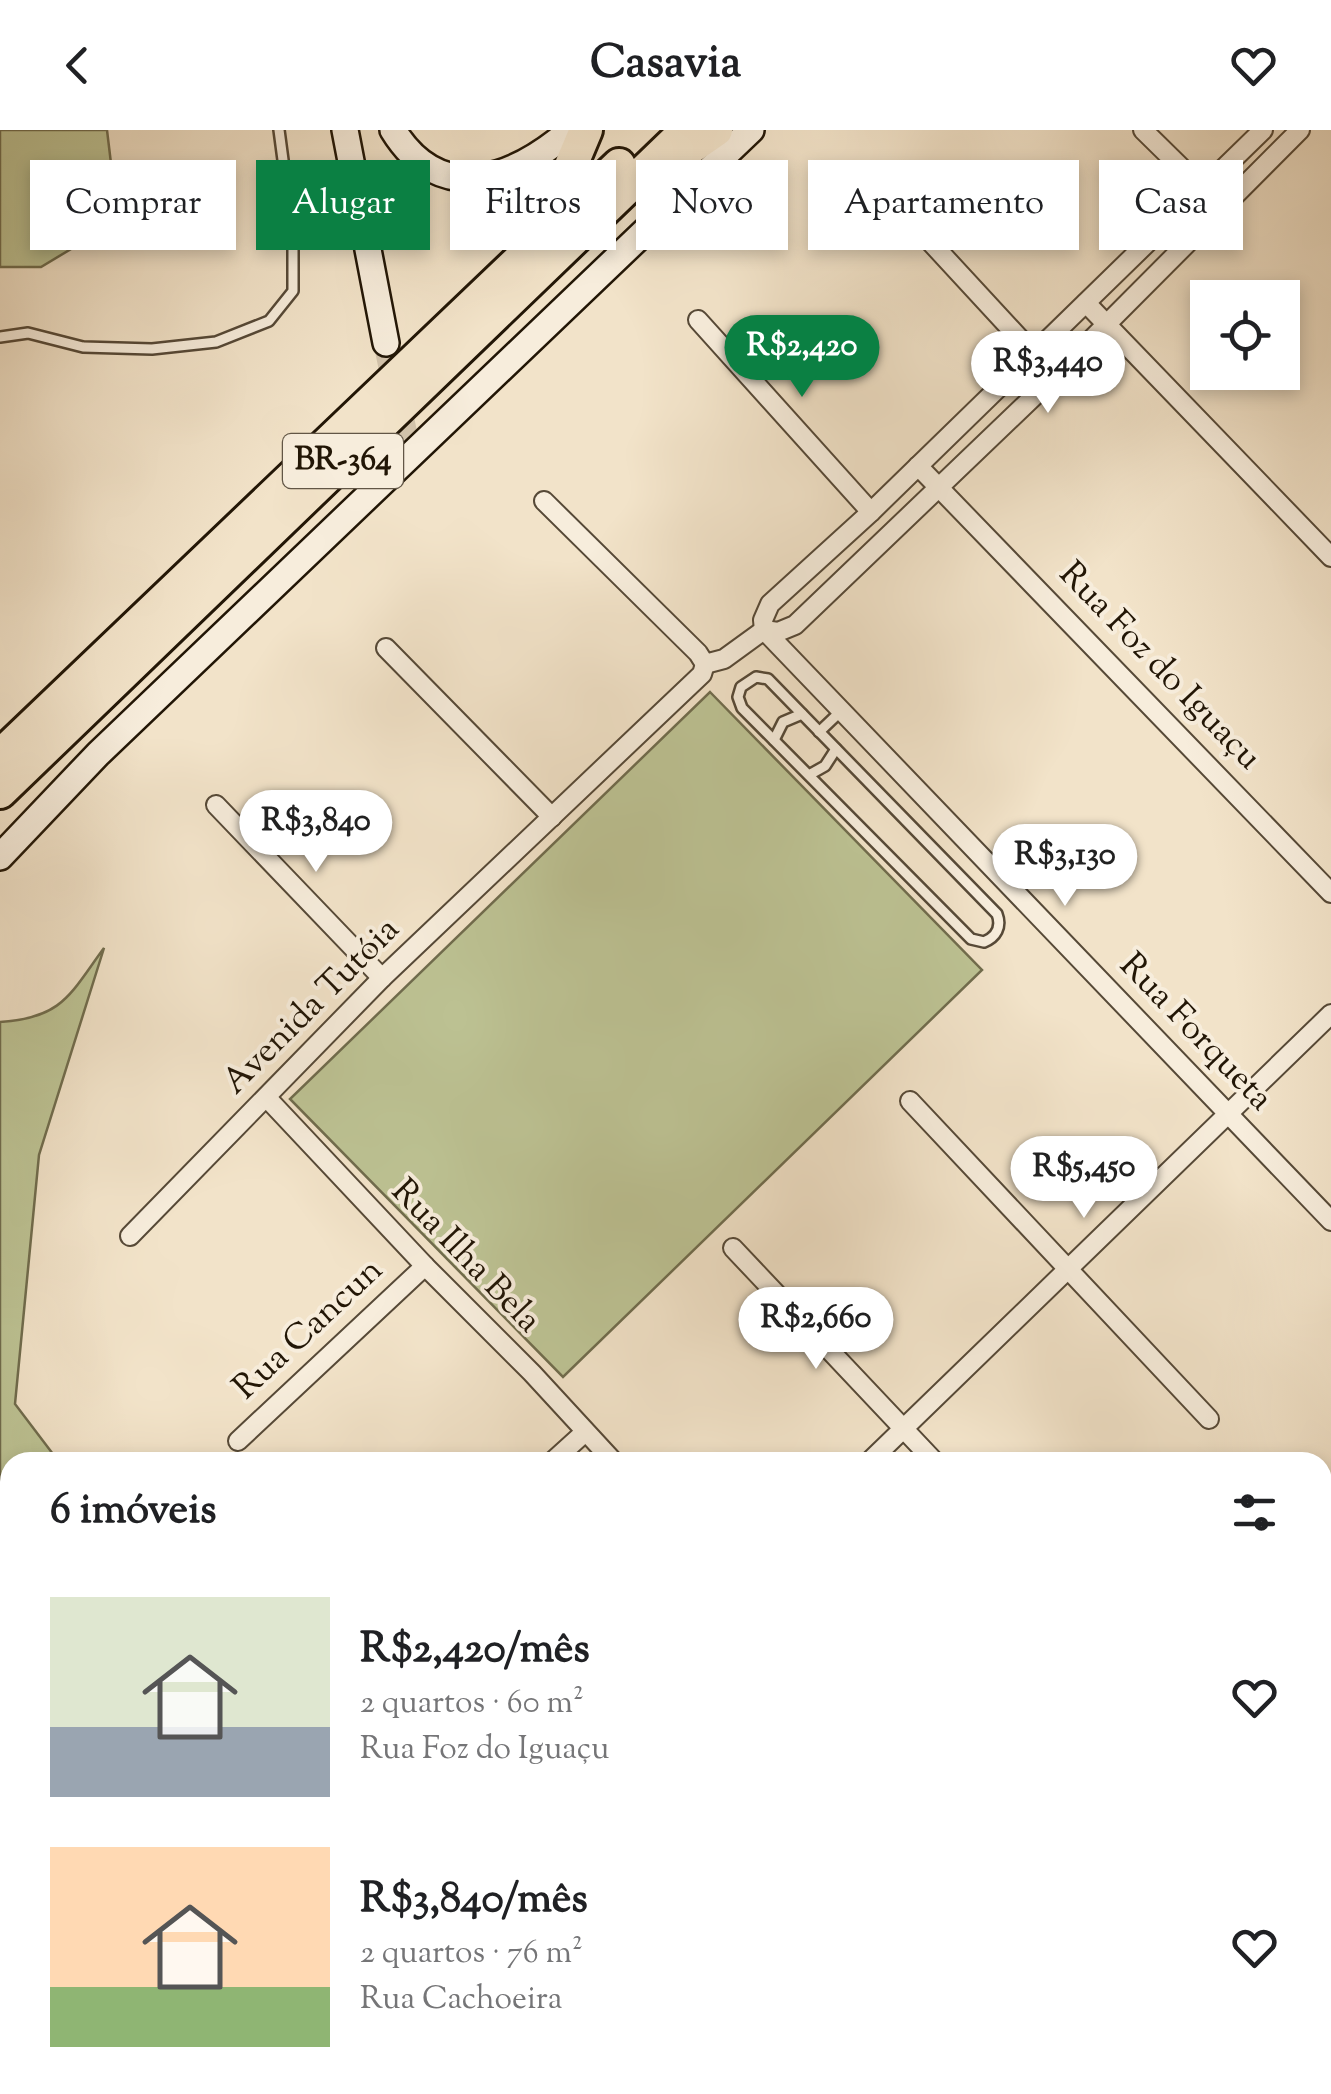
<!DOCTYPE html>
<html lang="pt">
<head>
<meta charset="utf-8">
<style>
  body { margin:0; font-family:"Sorts Mill Goudy",serif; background:#f6f6f6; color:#202124; height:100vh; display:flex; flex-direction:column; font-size:38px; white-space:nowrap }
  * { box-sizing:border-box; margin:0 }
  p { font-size:32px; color:#757577 }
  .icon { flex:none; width:55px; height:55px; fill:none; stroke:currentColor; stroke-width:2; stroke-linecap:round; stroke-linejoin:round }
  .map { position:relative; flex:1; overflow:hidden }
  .panel { position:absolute; left:0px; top:1322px; width:1332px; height:642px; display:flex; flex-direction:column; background:#fff; border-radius:30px 30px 0 0; box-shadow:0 5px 15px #0003 }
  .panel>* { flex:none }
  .guide { position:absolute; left:30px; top:30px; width:1272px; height:90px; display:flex; gap:20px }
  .controls { position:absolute; left:1190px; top:150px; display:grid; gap:20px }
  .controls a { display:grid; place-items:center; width:110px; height:110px; border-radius:0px; background:#fff; box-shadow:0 5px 15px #0003; font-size:50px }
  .price { position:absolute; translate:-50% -85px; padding:0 22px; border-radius:35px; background:#fff; color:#222; font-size:32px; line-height:65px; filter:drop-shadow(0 2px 5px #0008) }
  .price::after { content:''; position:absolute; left:50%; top:60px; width:30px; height:22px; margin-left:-15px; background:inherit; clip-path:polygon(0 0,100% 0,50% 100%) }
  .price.selected { background:#0b8043; color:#fff }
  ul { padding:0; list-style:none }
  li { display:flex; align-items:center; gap:30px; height:250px; padding:0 50px }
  li span { display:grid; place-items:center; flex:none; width:280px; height:200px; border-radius:0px; color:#555 }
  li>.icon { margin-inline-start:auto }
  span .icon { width:120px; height:120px; fill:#fffc; stroke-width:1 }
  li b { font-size:42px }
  h2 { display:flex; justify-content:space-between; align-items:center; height:120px; padding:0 50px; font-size:42px }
  .pill { padding:0 35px; border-radius:0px; background:#fff; box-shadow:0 5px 15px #0003; font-size:35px; line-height:90px }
  .pill.selected { background:#0b8043; color:#fff }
  header { display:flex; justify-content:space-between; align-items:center; height:130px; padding:0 50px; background:#fff; font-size:45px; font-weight:800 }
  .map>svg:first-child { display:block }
  .green { fill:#bdc394; stroke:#706c4d; stroke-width:2.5 }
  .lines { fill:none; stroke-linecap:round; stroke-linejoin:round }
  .secondary-tunnel { stroke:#d3c4ac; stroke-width:25; stroke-dasharray:25 12; stroke-linecap:butt }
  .lane-casing { stroke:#564937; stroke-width:14 }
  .street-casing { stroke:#564937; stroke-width:22 }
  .secondary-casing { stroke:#221606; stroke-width:30 }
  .highway-casing { stroke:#221606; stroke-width:38 }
  .lane { stroke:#f7eddc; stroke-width:9 }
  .street { stroke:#f7eddc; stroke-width:18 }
  .secondary { stroke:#f7eddc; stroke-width:25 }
  .highway { stroke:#f2e3c9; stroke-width:32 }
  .labels { text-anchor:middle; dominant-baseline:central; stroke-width:8; stroke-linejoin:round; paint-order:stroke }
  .shield { fill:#f7eddc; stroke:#625646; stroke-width:2.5 }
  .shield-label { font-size:32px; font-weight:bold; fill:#221606 }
  .street-label { font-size:35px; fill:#221606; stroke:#f7eddc }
</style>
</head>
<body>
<header><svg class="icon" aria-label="back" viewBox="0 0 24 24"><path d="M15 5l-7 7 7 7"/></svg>Casavia<svg class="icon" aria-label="heart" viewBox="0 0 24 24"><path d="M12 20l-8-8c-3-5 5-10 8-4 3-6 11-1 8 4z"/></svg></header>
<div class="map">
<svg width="1331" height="1964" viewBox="0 0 1331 1964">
  <rect width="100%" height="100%" fill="#f2e3c9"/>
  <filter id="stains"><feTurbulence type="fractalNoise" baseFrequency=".002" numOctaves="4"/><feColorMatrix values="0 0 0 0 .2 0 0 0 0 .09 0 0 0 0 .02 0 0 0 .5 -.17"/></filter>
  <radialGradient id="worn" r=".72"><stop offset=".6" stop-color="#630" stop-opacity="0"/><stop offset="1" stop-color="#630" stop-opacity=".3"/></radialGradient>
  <!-- green -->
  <g class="green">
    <path d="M0,0H107L113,50L102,85L76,116L41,137H0Z"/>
    <path d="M710,562L982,840L563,1247L290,969Z"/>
    <path d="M104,818L39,1025L15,1274L59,1332H10V1497L0,1487V892C63,888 70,864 104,818Z"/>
    <path d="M321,1955H376L387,1958L390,1964H307Z"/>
  </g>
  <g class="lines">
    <!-- secondary-tunnel -->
    <path class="secondary-tunnel" d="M386,213L410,329"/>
    <!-- lane casing -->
    <g class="lane-casing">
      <g id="lane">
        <path d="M0,207L28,203L83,217L152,219L216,212L269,191L293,161V105L279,0"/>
        <path d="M756,547L768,549L997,784C1002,797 996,807 984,812L971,809L742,578L738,567L741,557Z"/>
        <path d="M819,602L840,582"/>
        <path d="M774,610L783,592L802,584"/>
        <path d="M809,645L825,636L836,619"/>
      </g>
    </g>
    <!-- street casing -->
    <g class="street-casing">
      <g id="street">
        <path d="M1143,0L1201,57"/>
        <path d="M865,41L1033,223"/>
        <path d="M1086,173L1331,427"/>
        <path d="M698,190L871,382"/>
        <path d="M918,336L1331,763"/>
        <path d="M544,371L698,523L705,534"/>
        <path d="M764,500L1331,1091"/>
        <path d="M764,500L763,490L770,474L871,382L1263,0"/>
        <path d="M386,518L552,687"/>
        <path d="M705,534L724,529L764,500L778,502L795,495L1051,250L1300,0"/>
        <path d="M216,675L382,848"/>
        <path d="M267,968L425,1136L532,1243L614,1332"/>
        <path d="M910,971L1209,1289"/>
        <path d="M130,1106L382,848L702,544L705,534"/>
        <path d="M733,1118L935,1332"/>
        <path d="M238,1311L425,1136"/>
        <path d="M552,1332L584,1303"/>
        <path d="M869,1332L1331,884"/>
        <path d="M1322,1371L1331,1364"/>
        <path d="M1322,1600L1331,1593"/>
        <path d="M1322,1810L1331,1784"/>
        <path d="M0,1905L10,1906"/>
        <path d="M1078,1955L1085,1964"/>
        <path d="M546,1964L552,1955"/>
        <path d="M771,1964L774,1955"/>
        <path d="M922,1964L923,1955"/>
        <path d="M1273,1964L1276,1955"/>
      </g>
    </g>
    <!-- secondary casing -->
    <g class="secondary-casing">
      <g id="secondary">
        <path d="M345,0L386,213"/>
        <path d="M393,0C441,78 514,49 571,0"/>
        <path d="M0,727L98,624L751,0"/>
      </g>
    </g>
    <!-- highway casing -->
    <g class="highway-casing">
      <g id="highway">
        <path d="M673,30L716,0"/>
        <path d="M547,93L586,0"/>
        <path d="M0,626L619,35"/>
        <path d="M0,662L687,0"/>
      </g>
    </g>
    <!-- lane -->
    <use href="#lane" class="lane"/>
    <!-- street -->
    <use href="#street" class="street"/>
    <!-- secondary -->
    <use href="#secondary" class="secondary"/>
    <!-- highway -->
    <use href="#highway" class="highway"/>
  </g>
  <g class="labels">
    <!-- shield labels -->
    <rect class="shield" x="283" y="304" width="120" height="54" rx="8"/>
    <g class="shield-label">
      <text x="343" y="331">BR-364</text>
    </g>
    <!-- street labels -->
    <g class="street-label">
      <text transform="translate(1159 537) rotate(46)">Rua Foz do Iguaçu</text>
      <text transform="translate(312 877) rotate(-45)">Avenida Tutóia</text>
      <text transform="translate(1195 903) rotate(46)">Rua Forqueta</text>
      <text transform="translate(465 1127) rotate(46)">Rua Ilha Bela</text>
      <text transform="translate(309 1200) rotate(-43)">Rua Cancun</text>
    </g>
  </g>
  <rect width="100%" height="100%" filter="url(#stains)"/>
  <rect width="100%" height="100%" fill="url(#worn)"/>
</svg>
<div class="controls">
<a><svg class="icon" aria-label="locate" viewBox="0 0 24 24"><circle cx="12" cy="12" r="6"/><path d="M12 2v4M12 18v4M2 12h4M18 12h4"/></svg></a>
</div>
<b class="price selected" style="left:802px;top:270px">R$2,420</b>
<b class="price" style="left:1048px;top:286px">R$3,440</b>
<b class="price" style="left:316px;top:745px">R$3,840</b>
<b class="price" style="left:1065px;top:779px">R$3,130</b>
<b class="price" style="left:1084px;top:1091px">R$5,450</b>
<b class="price" style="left:816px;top:1242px">R$2,660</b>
<div class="guide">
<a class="pill">Comprar</a>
<a class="pill selected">Alugar</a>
<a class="pill">Filtros</a>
<a class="pill">Novo</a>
<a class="pill">Apartamento</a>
<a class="pill">Casa</a>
</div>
<section class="panel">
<h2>6 imóveis<svg class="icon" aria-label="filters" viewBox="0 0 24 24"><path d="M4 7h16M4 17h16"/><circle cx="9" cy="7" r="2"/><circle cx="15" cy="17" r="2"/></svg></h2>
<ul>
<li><span style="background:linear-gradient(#dfe7d0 65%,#9aa5b1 0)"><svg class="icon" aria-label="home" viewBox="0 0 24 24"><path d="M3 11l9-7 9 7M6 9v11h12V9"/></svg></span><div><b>R$2,420/mês</b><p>2 quartos · 60 m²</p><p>Rua Foz do Iguaçu</p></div><svg class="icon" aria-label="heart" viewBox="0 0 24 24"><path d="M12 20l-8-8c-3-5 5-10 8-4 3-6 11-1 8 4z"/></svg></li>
<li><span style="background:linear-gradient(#ffd9b3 70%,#8fb573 0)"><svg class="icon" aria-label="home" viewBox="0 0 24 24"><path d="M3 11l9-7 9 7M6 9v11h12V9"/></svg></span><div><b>R$3,840/mês</b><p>2 quartos · 76 m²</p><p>Rua Cachoeira</p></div><svg class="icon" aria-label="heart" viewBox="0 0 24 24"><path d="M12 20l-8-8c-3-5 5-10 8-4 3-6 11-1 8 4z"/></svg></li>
</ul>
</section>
</div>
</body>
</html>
